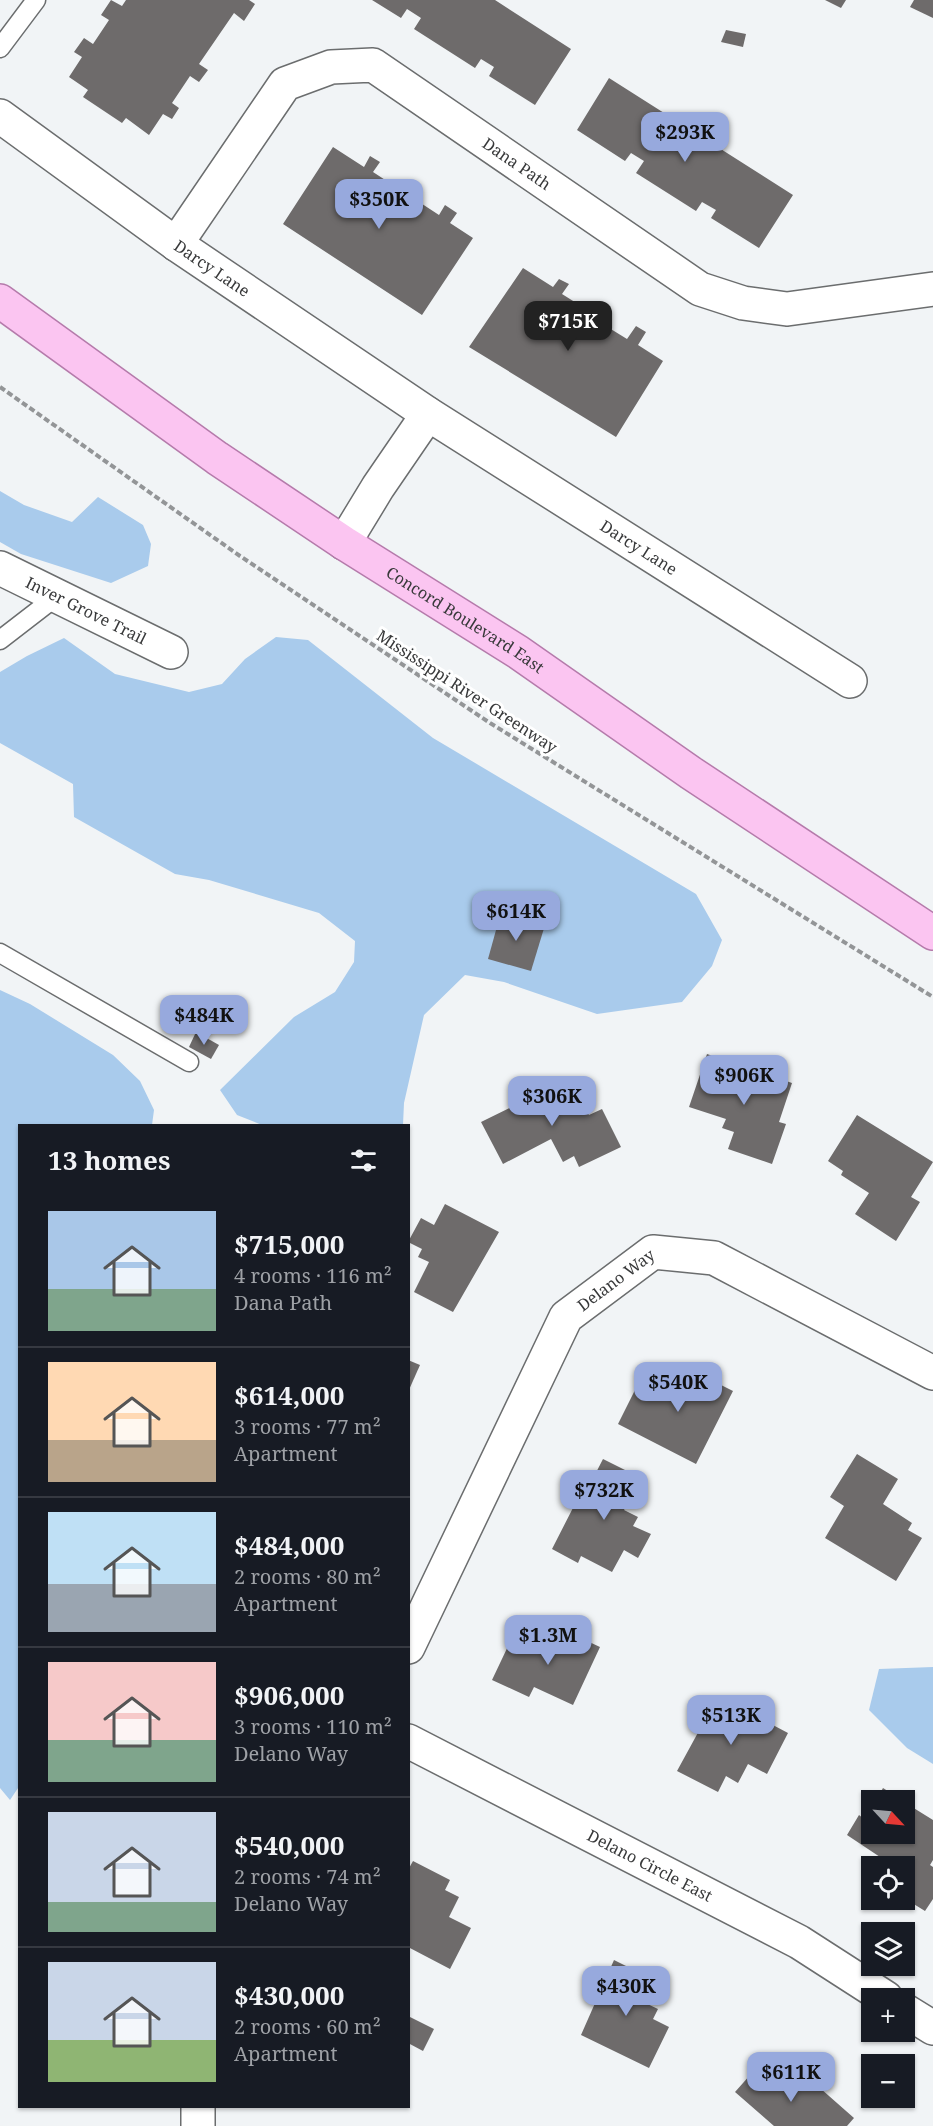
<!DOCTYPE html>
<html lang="en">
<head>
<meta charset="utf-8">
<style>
  body { margin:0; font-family:"Noto Serif",serif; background:#242831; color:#f1f3f6; height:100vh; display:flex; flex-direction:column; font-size:22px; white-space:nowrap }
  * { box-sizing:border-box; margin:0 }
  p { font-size:20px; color:#9ea1a6 }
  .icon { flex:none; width:33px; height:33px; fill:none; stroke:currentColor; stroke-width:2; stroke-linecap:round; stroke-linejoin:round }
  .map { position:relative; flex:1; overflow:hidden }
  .side { position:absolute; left:18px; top:1124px; width:392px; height:984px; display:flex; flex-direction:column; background:#171b24; border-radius:0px; box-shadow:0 2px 4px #0004 }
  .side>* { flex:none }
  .needle { width:39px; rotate:116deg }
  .tools { position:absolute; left:861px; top:1790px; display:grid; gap:12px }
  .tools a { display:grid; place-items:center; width:54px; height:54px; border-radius:0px; background:#171b24; box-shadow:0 2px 4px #0004; font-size:30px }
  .price { position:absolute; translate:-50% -51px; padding:0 14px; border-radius:12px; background:#97a9dd; color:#111; font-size:20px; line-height:39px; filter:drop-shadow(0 2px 3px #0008) }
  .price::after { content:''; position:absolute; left:50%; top:36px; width:18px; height:14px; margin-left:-9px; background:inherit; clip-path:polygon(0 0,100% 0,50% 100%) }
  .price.selected { background:#222; color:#fff }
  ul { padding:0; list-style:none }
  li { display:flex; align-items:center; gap:18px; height:150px; padding:0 30px }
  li+li { border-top:2px solid #363941 }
  li span { display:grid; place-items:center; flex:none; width:168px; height:120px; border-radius:0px; color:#555 }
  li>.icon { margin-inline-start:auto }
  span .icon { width:72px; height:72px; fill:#fffc; stroke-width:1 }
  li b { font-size:26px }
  h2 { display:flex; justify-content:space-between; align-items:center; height:72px; padding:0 30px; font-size:26px }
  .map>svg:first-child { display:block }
  .green { fill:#a9cbec }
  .building { fill:#6e6b6b }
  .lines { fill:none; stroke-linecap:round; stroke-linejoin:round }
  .lane-casing { stroke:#6b6d6e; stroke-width:21 }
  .street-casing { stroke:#6b6d6e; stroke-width:36 }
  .primary-casing { stroke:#b57bab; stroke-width:36 }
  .path { stroke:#939597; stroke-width:4; stroke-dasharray:6 3; stroke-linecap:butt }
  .lane { stroke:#fff; stroke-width:18 }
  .street { stroke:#fff; stroke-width:33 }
  .primary { stroke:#fbc5f1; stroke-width:33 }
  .labels { text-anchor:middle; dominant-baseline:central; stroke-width:6; stroke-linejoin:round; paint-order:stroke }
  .street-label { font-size:16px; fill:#38393a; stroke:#fff }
</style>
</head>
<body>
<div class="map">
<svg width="933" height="2126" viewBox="0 0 933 2126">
  <rect width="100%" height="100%" fill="#f1f4f6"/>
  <!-- green -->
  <g class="green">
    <path d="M0,491L24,505L72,522L98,497L143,525L151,544L148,566L111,583L21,554L0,542Z"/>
    <path d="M276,637L308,640L433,738L696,894L722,940L712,966L682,1002L597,1014L504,982L465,975L424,1015L404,1103L403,1125H262L237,1115L220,1090L294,1017L335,992L354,962L355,941L319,913L209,880L175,874L74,817L73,784L0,743V672L27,656L64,638L115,674L189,692L222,684L245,659Z"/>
    <path d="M0,990L30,1004L113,1055L140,1081L154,1110L152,1125H20V1785L10,1800L0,1788Z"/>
    <path d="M933,1667V1764L907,1748L869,1710L879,1669Z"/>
  </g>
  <!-- building -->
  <g class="building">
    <path d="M111,0L122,6L126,0H249L255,4L244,21L234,13L199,64L208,70L199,82L190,76L172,103L179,108L172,119L163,114L149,135L126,118L122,123L83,97L88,90L69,77L82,57L74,52L84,38L93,44L109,20L101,15Z"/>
    <path d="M372,0H495L571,49L535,105L489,76L494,67L481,59L475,68L414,29L421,18L407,9L401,18Z"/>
    <path d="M825,0H846L841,8Z"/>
    <path d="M914,0H933V18L910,7Z"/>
    <path d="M726,30L746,34L743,47L721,42Z"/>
    <path d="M609,78L793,195L759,248L711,218L716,210L702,202L696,211L636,173L644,161L631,153L625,161L577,130Z"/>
    <path d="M333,147L364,167L370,156L380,162L373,172L399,189L406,180L419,188L413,198L439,215L445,205L457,213L450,223L473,238L422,315L283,224Z"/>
    <path d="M523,268L553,287L559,279L569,284L562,294L589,311L594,301L608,309L601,323L627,339L636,326L646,332L638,345L663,361L616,437L469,347Z"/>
    <path d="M501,912L545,925L531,971L488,959Z"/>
    <path d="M196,1032L219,1045L211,1059L189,1047Z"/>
    <path d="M707,1054L792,1083L779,1122L786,1124L772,1164L728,1149L734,1132L722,1128L726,1119L689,1107Z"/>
    <path d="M571,1078L589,1115L602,1109L621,1147L579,1167L574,1156L563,1162L551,1139L503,1164L481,1122Z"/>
    <path d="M857,1115L933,1162L911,1197L920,1202L896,1241L855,1214L869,1193L841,1175L843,1171L828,1161Z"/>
    <path d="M445,1204L499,1232L453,1312L414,1292L429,1262L418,1257L422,1249L408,1242L421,1218L434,1225Z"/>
    <path d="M408,1360L420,1365L408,1392Z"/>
    <path d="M683,1366L733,1391L696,1464L618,1424L637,1386L650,1392L657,1379L672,1386Z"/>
    <path d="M857,1454L898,1479L883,1504L912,1523L908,1530L922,1538L896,1581L825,1538L844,1506L830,1497Z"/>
    <path d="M603,1459L641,1478L624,1510L638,1517L633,1526L651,1534L638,1558L624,1550L612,1572L581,1556L578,1563L552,1549L576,1502L585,1507L589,1499L584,1496Z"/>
    <path d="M557,1627L600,1647L573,1705L534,1687L529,1697L492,1680L511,1640L521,1646L527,1635L549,1645Z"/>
    <path d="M718,1696L788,1733L767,1774L748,1764L738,1783L726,1776L718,1792L677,1771Z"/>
    <path d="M883,1788L902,1800H876Z"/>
    <path d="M904,1802L933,1820V1860L930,1865L933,1867V1899L925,1911L904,1898V1866H888L889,1863L847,1835L859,1815L864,1819L872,1807V1833H904Z"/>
    <path d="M413,1861L450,1880L445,1890L459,1897L449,1917L471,1928L450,1969L408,1947L410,1905L408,1904V1870Z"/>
    <path d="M614,1960L650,1978L639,2000L658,2009L653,2019L669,2027L649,2068L581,2035Z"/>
    <path d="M408,2016L434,2029L423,2051L408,2043Z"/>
    <path d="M759,2065L784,2087L790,2080L803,2091L812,2081L854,2118L847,2126H774L735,2092Z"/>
  </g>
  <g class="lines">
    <!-- lane casing -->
    <g class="lane-casing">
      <g id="lane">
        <path d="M0,48L36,0"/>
        <path d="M0,640L57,596"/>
        <path d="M0,953L189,1062"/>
      </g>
    </g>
    <!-- street casing -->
    <g class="street-casing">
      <g id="street">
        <path id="s1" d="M0,116L176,244L428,414L850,681"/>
        <path id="s2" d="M176,244L285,84L331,67L373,65L700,289L743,303L787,309L933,289"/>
        <path d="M344,543L378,487L428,414"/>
        <path id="s3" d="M0,568L171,652"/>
        <path id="s4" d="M408,1647L566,1317L653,1252L714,1258L933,1373"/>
        <path id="s5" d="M408,1741L799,1942L886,1998"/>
        <path d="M904,2010L933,2028"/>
        <path d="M198,2126V2106"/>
      </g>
    </g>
    <!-- primary casing -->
    <g class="primary-casing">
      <g id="primary">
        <path id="s6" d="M0,301L217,458L344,543L518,652L691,773L933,933"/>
      </g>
    </g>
    <!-- path -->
    <path class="path" d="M0,387L240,556L490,723L933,997"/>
    <!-- lane -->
    <use href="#lane" class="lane"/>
    <!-- street -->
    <use href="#street" class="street"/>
    <!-- primary -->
    <use href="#primary" class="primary"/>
  </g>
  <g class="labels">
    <!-- street labels -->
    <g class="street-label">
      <text stroke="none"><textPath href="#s2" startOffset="459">Dana Path</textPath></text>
      <text stroke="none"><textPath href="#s1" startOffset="261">Darcy Lane</textPath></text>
      <text stroke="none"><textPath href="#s1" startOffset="771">Darcy Lane</textPath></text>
      <text stroke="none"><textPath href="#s3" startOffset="96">Inver Grove Trail</textPath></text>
      <text stroke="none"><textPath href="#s6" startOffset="564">Concord Boulevard East</textPath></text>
      <text transform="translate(467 691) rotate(33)">Mississippi River Greenway</text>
      <text stroke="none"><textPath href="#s4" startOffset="428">Delano Way</textPath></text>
      <text stroke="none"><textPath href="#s5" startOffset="272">Delano Circle East</textPath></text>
    </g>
  </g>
</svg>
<div class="tools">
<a><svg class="needle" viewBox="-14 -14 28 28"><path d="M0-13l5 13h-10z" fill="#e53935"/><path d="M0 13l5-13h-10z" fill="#9ea1a6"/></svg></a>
<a><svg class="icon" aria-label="locate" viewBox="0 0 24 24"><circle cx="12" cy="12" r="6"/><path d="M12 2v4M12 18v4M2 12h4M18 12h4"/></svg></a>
<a><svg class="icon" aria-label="layers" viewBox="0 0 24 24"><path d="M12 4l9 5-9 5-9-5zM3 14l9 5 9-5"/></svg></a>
<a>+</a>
<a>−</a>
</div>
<b class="price" style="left:685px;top:163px">$293K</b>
<b class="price" style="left:379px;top:230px">$350K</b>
<b class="price selected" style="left:568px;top:352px">$715K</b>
<b class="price" style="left:516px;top:942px">$614K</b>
<b class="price" style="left:204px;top:1046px">$484K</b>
<b class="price" style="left:744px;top:1106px">$906K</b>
<b class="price" style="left:552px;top:1127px">$306K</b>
<b class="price" style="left:678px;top:1413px">$540K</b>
<b class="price" style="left:604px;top:1521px">$732K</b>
<b class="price" style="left:548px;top:1666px">$1.3M</b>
<b class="price" style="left:731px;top:1746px">$513K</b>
<b class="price" style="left:626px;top:2017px">$430K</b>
<b class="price" style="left:791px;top:2103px">$611K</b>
<section class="side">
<h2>13 homes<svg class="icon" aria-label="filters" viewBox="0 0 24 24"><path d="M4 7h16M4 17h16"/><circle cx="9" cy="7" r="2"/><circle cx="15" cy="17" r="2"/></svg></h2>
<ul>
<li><span style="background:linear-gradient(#a9c7e8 65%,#7fa58c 0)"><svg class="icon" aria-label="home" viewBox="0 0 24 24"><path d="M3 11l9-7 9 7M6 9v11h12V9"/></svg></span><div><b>$715,000</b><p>4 rooms · 116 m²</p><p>Dana Path</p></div></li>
<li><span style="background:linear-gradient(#ffd9b3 65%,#b9a48a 0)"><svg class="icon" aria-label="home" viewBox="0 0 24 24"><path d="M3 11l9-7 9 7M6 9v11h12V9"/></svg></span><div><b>$614,000</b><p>3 rooms · 77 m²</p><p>Apartment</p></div></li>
<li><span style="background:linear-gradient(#bfe0f5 60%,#9aa5b1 0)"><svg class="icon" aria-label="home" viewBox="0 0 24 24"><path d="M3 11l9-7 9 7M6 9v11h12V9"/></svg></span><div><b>$484,000</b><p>2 rooms · 80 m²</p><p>Apartment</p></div></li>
<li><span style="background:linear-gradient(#f6c9c9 65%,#7fa58c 0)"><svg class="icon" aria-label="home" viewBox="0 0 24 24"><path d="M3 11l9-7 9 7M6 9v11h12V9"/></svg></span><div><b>$906,000</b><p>3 rooms · 110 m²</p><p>Delano Way</p></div></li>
<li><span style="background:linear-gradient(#c9d6e8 75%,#7fa58c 0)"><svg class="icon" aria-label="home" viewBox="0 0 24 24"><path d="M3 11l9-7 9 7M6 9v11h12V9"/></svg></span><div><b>$540,000</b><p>2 rooms · 74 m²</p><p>Delano Way</p></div></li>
<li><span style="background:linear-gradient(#c9d6e8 65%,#8fb573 0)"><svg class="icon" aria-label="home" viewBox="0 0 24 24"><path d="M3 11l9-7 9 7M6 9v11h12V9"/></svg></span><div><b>$430,000</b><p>2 rooms · 60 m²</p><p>Apartment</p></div></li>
</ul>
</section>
</div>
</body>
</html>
